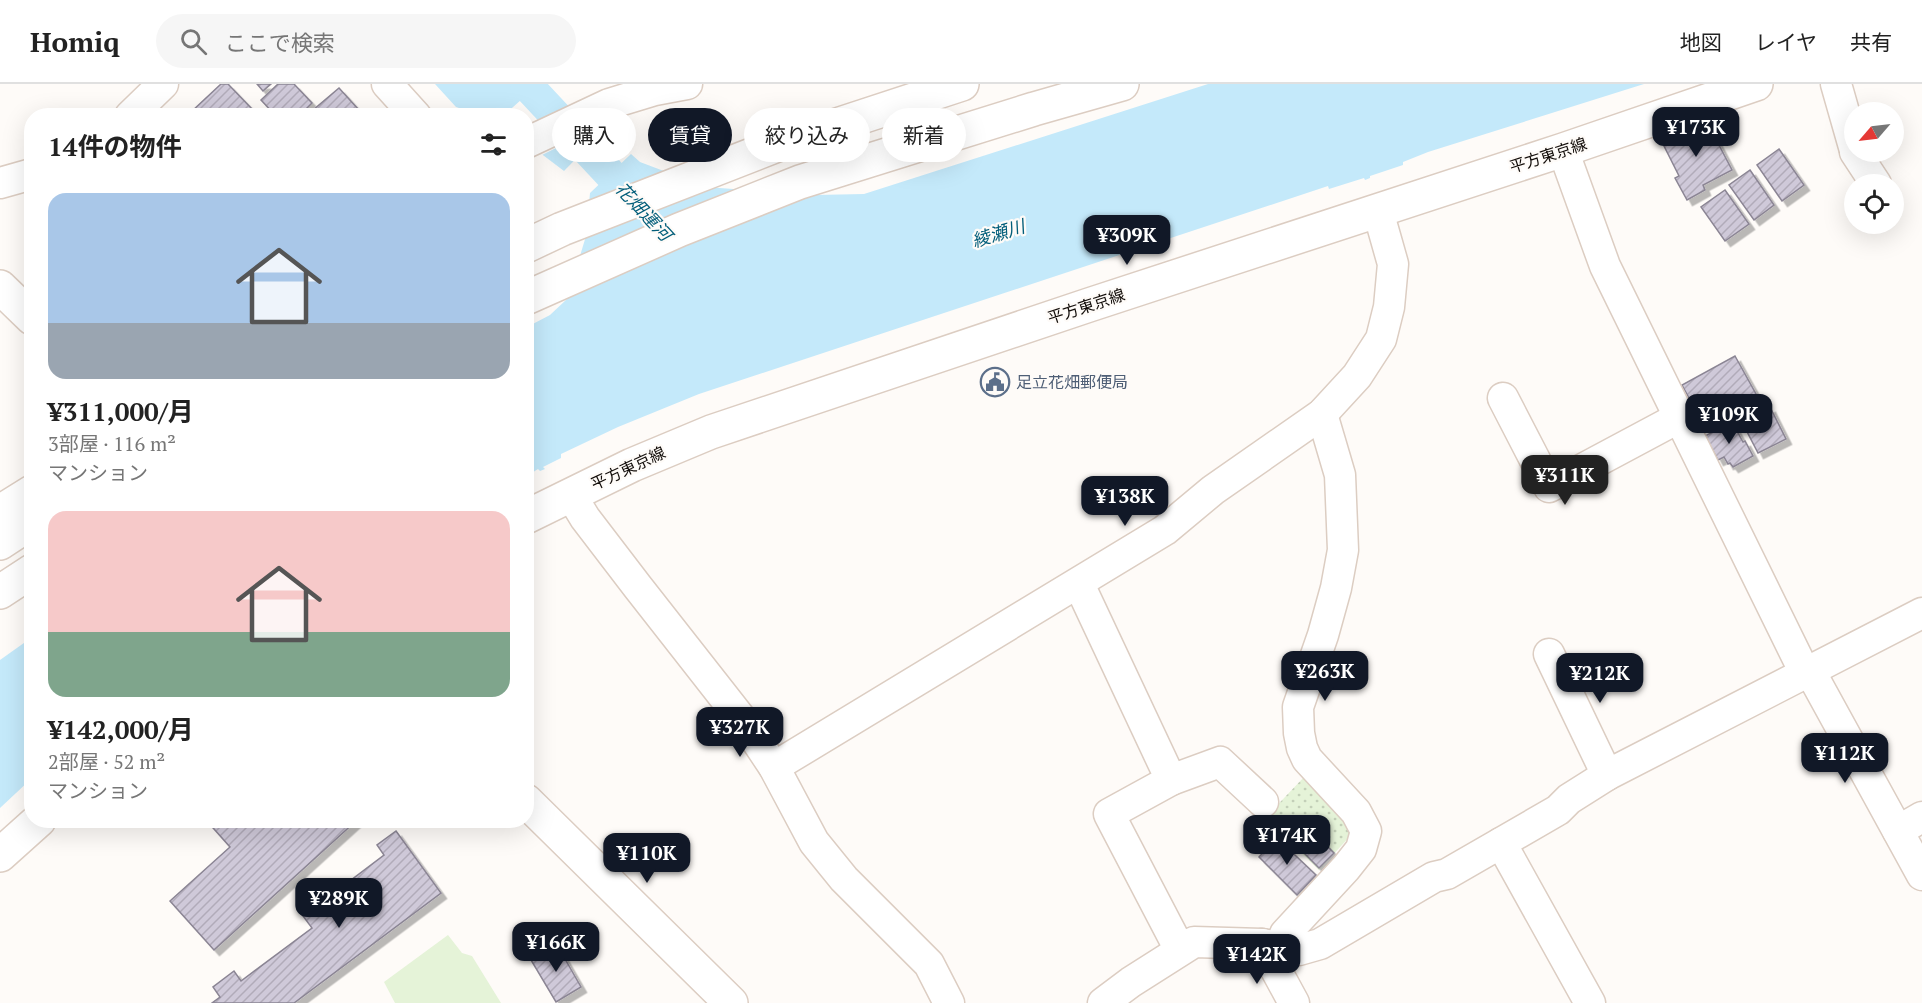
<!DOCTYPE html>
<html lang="ja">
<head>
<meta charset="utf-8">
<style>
  body { margin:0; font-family:"PT Serif","Noto Sans JP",serif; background:#f6f6f6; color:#222; height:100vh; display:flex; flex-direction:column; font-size:22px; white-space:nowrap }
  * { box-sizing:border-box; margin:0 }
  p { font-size:20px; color:#767676 }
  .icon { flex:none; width:33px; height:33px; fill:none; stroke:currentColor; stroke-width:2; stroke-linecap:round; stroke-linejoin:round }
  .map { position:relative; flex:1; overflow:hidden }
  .sheet { position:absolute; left:24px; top:24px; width:510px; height:720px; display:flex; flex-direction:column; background:#fff; border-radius:24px; box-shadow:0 6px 24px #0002 }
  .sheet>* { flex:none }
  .banner { position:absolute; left:552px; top:24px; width:570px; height:54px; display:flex; gap:12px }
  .needle { width:39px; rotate:242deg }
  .tools { position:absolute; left:1844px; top:18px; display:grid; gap:12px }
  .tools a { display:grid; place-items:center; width:60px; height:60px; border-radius:50%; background:#fff; box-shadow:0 6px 24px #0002; font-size:30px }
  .price { position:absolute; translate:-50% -51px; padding:0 14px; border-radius:12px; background:#111827; color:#fff; font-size:20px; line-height:39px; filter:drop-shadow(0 2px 3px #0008) }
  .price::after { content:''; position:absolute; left:50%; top:36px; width:18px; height:14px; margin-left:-9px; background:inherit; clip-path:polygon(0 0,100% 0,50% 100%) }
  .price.on { background:#222; color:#fff }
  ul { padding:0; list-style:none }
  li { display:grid; align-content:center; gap:12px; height:318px; padding:0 24px }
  li span { display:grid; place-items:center; height:186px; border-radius:18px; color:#555 }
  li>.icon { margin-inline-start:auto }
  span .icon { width:108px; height:108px; fill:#fffc; stroke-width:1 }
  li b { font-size:26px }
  h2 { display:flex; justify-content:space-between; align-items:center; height:72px; padding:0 24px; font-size:26px }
  .tag { padding:0 21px; border-radius:27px; background:#fff; box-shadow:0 6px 24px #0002; font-size:21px; line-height:54px }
  .tag.on { background:#111827; color:#fff }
  header { display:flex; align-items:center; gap:36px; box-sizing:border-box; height:84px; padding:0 30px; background:#fff; border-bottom:2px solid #e0e0e0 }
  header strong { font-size:28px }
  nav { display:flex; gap:33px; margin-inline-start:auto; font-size:21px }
  .search { width:420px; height:54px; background:#f6f6f6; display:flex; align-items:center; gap:15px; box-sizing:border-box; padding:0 21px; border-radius:33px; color:#767676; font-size:22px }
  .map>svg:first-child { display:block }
  .green { fill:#e5f3d8 }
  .park { fill:url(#park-dots) }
  .water { fill:#c4e9fa }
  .pier { fill:#fefbf8 }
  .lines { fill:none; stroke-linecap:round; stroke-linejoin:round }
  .canal { stroke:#c4e9fa; stroke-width:32 }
  .building { fill:url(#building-hatch); stroke:#8b8594; stroke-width:1.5; filter:url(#shadow) }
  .minor-casing { stroke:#dccdc2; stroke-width:33 }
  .major-casing { stroke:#dccdc2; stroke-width:36 }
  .highway-casing { stroke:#dccdc2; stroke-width:36 }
  .minor { stroke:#fff; stroke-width:30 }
  .major { stroke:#fff; stroke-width:33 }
  .highway { stroke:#fff; stroke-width:33 }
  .labels { text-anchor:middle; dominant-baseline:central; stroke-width:4.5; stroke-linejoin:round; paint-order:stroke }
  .street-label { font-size:16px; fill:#110c09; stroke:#fefbf8 }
  .service-label { font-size:16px; fill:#4e5e75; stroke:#fefbf8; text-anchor:start }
  .water-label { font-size:18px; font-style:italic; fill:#035e7a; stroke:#fefbf8 }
</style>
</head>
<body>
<header>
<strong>Homiq</strong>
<div class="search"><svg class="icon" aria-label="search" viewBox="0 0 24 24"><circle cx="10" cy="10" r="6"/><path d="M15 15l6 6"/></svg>ここで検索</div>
<nav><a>地図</a><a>レイヤ</a><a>共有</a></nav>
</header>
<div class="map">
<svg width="1922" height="919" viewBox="0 0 1922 919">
  <defs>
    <pattern id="park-dots" width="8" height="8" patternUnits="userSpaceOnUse" patternTransform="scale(1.5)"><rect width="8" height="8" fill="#e5f3d8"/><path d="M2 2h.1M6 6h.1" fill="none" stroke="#c3cfb8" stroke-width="1.8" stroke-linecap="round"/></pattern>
    <pattern id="building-hatch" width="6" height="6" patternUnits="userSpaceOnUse" patternTransform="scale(1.5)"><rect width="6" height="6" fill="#cfc9d9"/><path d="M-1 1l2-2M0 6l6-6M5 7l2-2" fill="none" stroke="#b1abb9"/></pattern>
    <filter id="shadow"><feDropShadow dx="5.5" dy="5.5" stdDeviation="0" flood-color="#0004"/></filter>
  </defs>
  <rect width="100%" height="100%" fill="#fefbf8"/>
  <!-- green -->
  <path class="green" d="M448,851L462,869L472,872L501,919H395L384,898Z"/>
  <!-- park -->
  <path class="park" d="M1305,692L1345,733L1353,749L1319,786L1265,734Z"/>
  <!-- water -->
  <g class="water">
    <path d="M435,0H576L609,41L564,87L527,59L526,32L480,31L456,23Z"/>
    <path d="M1208,0H1644L1428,68L1403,78V81L1370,92V94L1365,96L1364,94L1329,105L1328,102L699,310L618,343L561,370V374L543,383L545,385L540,387L538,385L527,392V243L550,231L567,215L586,152L590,109L631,70L640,78L706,103L815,111L864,110Z"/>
    <path d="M31,554V695L0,724V576Z"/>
  </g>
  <!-- pier -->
  <path class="pier" d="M539,0H580L608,38L540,72L526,63V32L504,31Z"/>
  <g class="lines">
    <!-- canal -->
    <path class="canal" d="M526,0L639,121"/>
  </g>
  <!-- building -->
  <g class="building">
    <path d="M221,0H228L253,26L247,32H190L189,30Z"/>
    <path d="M257,0H271L263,7Z"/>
    <path d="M278,0H294L312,19L299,32H276L261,16Z"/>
    <path d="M339,4L359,26L353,32H306Z"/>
    <path d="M1700,35L1705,47L1710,44L1732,86L1703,101L1705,106L1687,116L1675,94L1679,92L1661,56Z"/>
    <path d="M1779,65L1804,101L1782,117L1757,81Z"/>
    <path d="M1750,86L1774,121L1754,136L1729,101Z"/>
    <path d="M1725,106L1749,140L1725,157L1701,123Z"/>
    <path d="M1735,272L1756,310L1719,330L1716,326L1705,332L1694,311L1689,314L1682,301Z"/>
    <path d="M1770,323L1786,355L1758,369L1742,338Z"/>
    <path d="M1732,338L1743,358L1745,357L1753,372L1733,383L1730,379L1728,380L1724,373L1718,376L1705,352Z"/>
    <path d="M206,736H357L214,866L170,817L230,763Z"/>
    <path d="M396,747L441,809L294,919H212L220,913L213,903L234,887L241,897L312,844L300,828L317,815L328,831L338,823L330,812L384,771L377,761Z"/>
    <path d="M1277,754L1316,791L1297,811L1259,773Z"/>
    <path d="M1320,755L1334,769L1319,784L1305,770Z"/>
    <path d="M557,861L581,903L556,918L531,876Z"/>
  </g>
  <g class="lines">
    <!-- minor casing -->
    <g class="minor-casing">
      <g id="minor">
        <path d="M387,0L416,32"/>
        <path d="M1836,0L1854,63"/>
        <path d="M130,32L163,0"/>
        <path d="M526,59L609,20L655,6L687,0"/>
        <path d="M1563,66L1605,182L1800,579L1810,587L1922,791"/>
        <path d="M1855,68L1876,100"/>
        <path d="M0,99L32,90"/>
        <path d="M1503,314L1549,403L1680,333"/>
        <path d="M571,411L585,434L637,502L746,641L774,683L814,758L844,795L929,880L949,919"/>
        <path d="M1079,500L1171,696L1109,730L1180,866"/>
        <path d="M1549,570L1607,691"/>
        <path d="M774,683L1165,446L1213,406L1322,330L1357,292L1381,255L1389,223L1393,180L1378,127"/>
        <path d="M1171,696L1220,678L1263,718"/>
        <path d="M1898,747L1922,733"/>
        <path d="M1501,759L1590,919"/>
        <path d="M1262,860L1294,919"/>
        <path d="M1281,863L1285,850L1346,784L1361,765L1366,747L1356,728L1307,675L1302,664L1299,649L1298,623L1323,551L1336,504L1343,466L1340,391L1322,330"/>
        <path d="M1103,919L1131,898L1194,858L1262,860L1299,866L1320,860L1434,793L1447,790L1558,726L1569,715L1607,691L1922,529"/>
      </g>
    </g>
    <!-- major casing -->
    <g class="major-casing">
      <g id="major">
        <path d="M0,203L32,234"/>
        <path d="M0,428L32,408"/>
        <path d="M526,433L632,381L711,348L1089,221L1563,66L1756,0"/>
        <path d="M526,717L731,919"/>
        <path d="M0,771L39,736"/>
      </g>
    </g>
    <!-- highway casing -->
    <g class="highway-casing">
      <g id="highway">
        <path d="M526,162L562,145L785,58L962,0"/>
        <path d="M526,214L679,146L800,98L1034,25L1122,0"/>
        <path d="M0,459L32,438"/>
        <path d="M0,508L32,487"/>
      </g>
    </g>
    <!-- minor -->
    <use href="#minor" class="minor"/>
    <!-- major -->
    <use href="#major" class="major"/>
    <!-- highway -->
    <use href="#highway" class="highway"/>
  </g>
  <!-- icons -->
  <defs>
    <g id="civic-ring" transform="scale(1.5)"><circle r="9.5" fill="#fefbf8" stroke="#5c6f8a" stroke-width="1.5"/><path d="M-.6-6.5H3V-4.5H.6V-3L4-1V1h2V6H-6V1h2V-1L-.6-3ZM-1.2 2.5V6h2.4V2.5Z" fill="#5c6f8a"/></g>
  </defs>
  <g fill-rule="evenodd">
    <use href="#civic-ring" x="995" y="298"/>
  </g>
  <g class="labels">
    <!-- street labels -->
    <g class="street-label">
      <text transform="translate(1548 71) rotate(-18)">平方東京線</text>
      <text transform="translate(1086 222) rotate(-18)">平方東京線</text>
      <text transform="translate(628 384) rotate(-25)">平方東京線</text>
    </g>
    <!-- service labels -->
    <g class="service-label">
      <text x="1016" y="298">足立花畑郵便局</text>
    </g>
    <!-- water labels -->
    <g class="water-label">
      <text transform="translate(644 127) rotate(47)">花畑運河</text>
      <text transform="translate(998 149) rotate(-17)">綾瀬川</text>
    </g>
  </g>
</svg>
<div class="tools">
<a><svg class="needle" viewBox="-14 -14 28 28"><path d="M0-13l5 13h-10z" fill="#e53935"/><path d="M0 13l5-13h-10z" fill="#767676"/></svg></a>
<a><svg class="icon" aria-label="locate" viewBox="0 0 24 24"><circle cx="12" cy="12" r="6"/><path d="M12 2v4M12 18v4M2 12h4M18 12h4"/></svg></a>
</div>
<b class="price" style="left:1696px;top:74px">¥173K</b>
<b class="price" style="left:1127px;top:182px">¥309K</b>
<b class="price" style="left:1729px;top:361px">¥109K</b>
<b class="price on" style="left:1565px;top:422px">¥311K</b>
<b class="price" style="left:1125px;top:443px">¥138K</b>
<b class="price" style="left:1325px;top:618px">¥263K</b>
<b class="price" style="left:1600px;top:620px">¥212K</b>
<b class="price" style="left:740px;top:674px">¥327K</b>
<b class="price" style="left:1845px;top:700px">¥112K</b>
<b class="price" style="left:1287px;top:782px">¥174K</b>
<b class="price" style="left:647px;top:800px">¥110K</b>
<b class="price" style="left:339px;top:845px">¥289K</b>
<b class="price" style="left:556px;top:889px">¥166K</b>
<b class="price" style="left:1257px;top:901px">¥142K</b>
<div class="banner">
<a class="tag">購入</a>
<a class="tag on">賃貸</a>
<a class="tag">絞り込み</a>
<a class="tag">新着</a>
</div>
<section class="sheet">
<h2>14件の物件<svg class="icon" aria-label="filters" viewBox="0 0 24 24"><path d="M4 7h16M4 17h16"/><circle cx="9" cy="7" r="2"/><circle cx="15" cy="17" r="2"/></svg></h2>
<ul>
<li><span style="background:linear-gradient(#a9c7e8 70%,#9aa5b1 0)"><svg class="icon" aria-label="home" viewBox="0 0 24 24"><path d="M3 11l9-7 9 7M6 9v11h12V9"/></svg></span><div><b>¥311,000/月</b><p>3部屋 · 116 m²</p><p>マンション</p></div></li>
<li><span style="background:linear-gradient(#f6c9c9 65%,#7fa58c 0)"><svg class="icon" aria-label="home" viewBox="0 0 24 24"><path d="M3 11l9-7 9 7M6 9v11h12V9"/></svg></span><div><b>¥142,000/月</b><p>2部屋 · 52 m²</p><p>マンション</p></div></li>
</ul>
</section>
</div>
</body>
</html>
